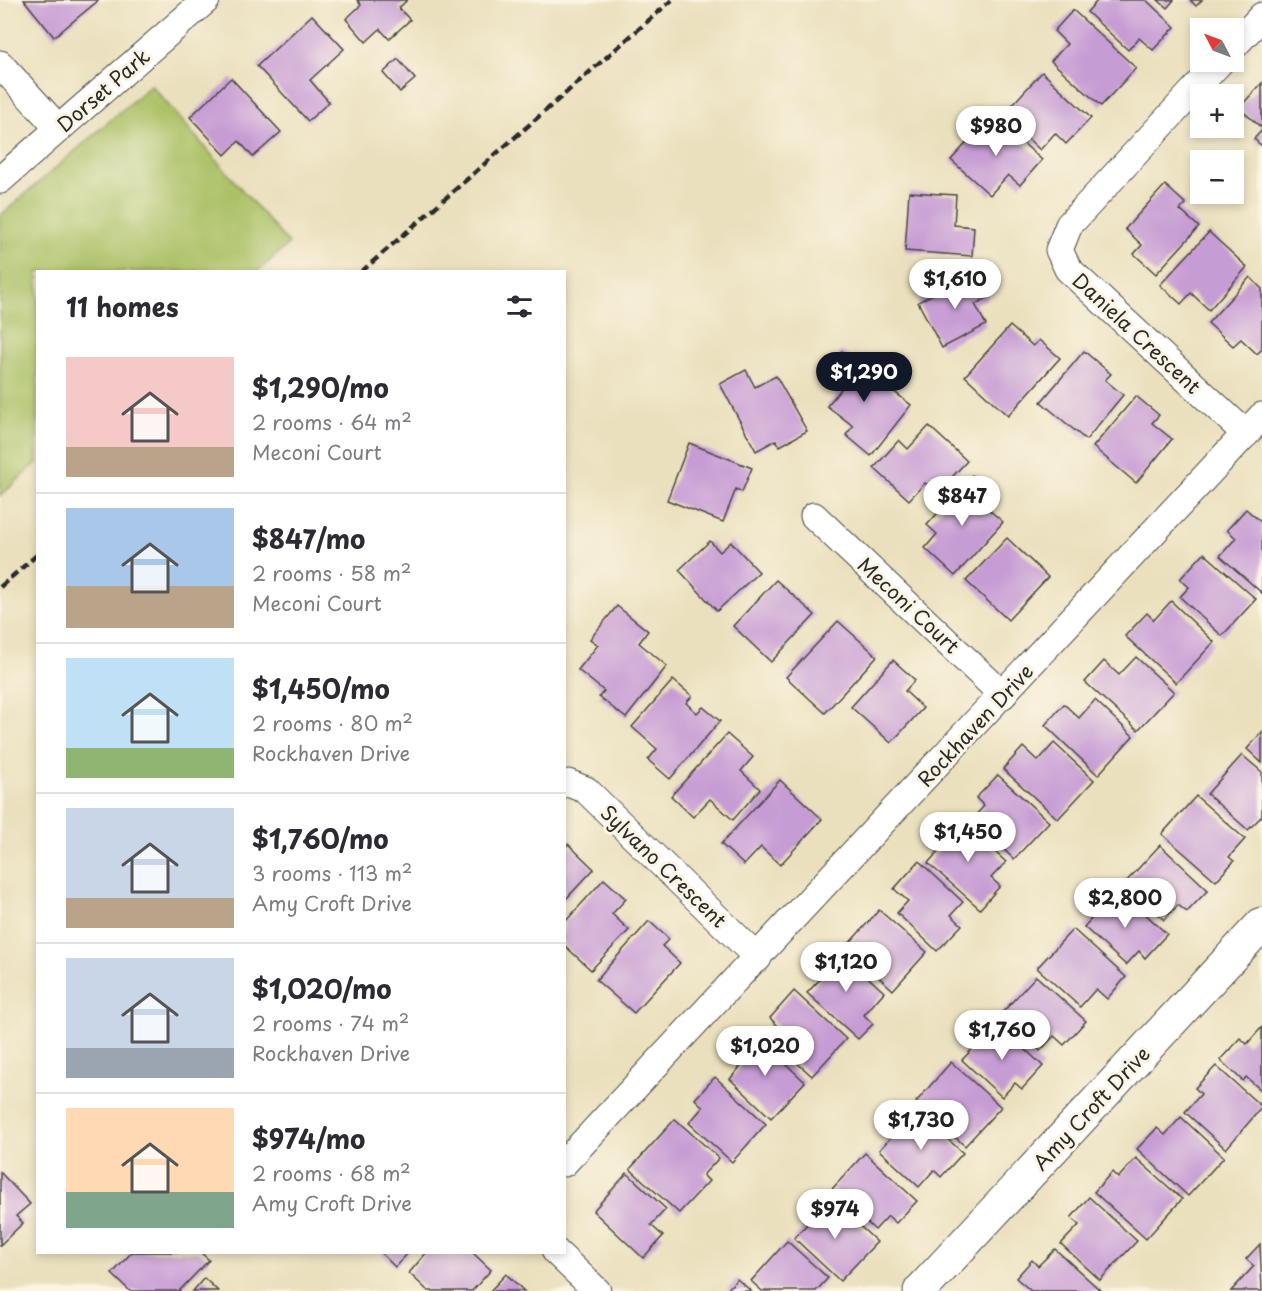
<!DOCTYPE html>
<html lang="en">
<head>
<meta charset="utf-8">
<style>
  body { margin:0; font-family:"Playpen Sans",sans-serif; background:#f2f2f3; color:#2b2b33; height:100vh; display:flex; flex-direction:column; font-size:22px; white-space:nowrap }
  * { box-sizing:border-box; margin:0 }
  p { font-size:20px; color:#7c7c81 }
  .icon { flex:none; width:33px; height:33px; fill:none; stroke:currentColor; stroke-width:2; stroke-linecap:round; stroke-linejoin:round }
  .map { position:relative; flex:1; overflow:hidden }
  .side { position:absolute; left:36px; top:270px; width:530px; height:984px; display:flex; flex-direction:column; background:#fff; border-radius:0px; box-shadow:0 3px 9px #0003 }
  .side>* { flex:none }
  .needle { width:39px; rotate:311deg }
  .tools { position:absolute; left:1190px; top:18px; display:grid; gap:12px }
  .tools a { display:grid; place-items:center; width:54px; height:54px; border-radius:0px; background:#fff; box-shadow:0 3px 9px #0003; font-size:30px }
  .price { position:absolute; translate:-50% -51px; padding:0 14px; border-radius:21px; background:#fff; color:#222; font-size:20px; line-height:39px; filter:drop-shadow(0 2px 3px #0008) }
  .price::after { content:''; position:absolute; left:50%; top:36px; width:18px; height:14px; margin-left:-9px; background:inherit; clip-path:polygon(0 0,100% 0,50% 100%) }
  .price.current { background:#111827; color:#fff }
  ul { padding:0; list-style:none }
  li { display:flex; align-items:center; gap:18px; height:150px; padding:0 30px }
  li+li { border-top:2px solid #e1e1e2 }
  li span { display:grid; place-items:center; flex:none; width:168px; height:120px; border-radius:0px; color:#555 }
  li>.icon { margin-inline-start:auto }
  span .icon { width:72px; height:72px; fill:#fffc; stroke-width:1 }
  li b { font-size:26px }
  h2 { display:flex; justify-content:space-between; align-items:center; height:72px; padding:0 30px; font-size:26px }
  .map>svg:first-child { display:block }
  .green { fill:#abc166; stroke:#6b7648; stroke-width:1.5 }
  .building { fill:#c69cd4 }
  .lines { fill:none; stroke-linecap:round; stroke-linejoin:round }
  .street-casing { stroke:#484641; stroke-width:29 }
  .secondary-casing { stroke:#484641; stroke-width:35 }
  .street { stroke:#fff; stroke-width:27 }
  .secondary { stroke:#fff; stroke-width:33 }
  .rail { stroke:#2b2b2b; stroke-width:4.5; stroke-dasharray:9 4.5; stroke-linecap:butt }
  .labels { text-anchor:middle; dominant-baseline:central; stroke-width:6; stroke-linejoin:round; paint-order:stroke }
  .street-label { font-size:20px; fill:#2b2b2b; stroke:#fcf5e5 }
</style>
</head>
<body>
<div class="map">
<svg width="1262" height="1291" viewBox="0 0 1262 1291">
  <rect width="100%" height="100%" fill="#fcf5e5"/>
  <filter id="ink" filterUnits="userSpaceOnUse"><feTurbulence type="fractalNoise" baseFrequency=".0167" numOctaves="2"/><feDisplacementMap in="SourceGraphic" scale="12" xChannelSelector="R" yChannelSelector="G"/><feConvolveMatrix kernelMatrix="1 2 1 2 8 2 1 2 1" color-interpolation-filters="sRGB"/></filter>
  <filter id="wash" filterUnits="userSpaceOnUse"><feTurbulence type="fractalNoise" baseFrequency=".008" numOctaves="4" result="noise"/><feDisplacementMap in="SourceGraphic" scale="24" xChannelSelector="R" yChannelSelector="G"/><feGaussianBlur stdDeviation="1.35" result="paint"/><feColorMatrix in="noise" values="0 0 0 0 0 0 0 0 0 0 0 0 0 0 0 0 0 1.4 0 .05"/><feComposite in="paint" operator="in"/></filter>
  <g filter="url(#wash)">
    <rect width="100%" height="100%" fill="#eae0bd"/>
    <!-- green -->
    <path class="green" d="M151,85L289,244L258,271L38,272L37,463L0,496V216Z"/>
    <g id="blocks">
      <!-- building -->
      <g class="building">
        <path d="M24,0H99L54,37Z"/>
        <path d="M357,0H407L399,8L410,20L389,39L380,29L366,42L346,19L361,5Z"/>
        <path d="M1098,0H1146L1175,27L1153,50L1139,38L1128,50L1087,12Z"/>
        <path d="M1158,0H1174L1167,8Z"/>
        <path d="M1190,0H1202L1196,6Z"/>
        <path d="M1073,10L1136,68L1101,106L1051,61L1067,44L1054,31Z"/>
        <path d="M312,15L344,49L310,80L329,102L308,121L257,66Z"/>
        <path d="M398,59L415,79L400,92L383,73Z"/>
        <path d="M1042,72L1091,118L1066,144L1055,133L1040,150L1003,115Z"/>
        <path d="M231,78L281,132L253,157L239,141L225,155L190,117Z"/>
        <path d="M1262,83V128L1239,108Z"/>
        <path d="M992,115L1042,160L1020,185L1008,175L990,195L951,160Z"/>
        <path d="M1262,130V146L1254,139Z"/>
        <path d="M1165,185L1186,204L1180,210L1199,227L1156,274L1134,254L1142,245L1125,229Z"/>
        <path d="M909,192L956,195L954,225L974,227L972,256L905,251Z"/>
        <path d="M1209,232L1247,267L1209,310L1191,293L1181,304L1160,285Z"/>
        <path d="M975,272L988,298L975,304L986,325L942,348L918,302Z"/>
        <path d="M1250,277L1262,289V349L1257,354L1241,339L1233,346L1208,323Z"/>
        <path d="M1010,326L1033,346L1039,340L1060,358L1008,416L965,376Z"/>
        <path d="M842,351L911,405L871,456L846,435L853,426L827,406L841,389L823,374Z"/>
        <path d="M1084,351L1111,374L1105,380L1123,395L1086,440L1041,402Z"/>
        <path d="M746,370L755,387L776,376L807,431L780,446L776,440L756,451L720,384Z"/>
        <path d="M1136,396L1159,415L1152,423L1172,439L1136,483L1093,447Z"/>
        <path d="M929,426L967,461L937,493L925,483L909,500L874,468L899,440L908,449Z"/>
        <path d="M689,443L752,468L742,492L736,489L723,522L667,500Z"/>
        <path d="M972,475L990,491L980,502L1003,522L955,576L925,548L937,534L927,525Z"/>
        <path d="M1246,509L1262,523V593L1220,556L1236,538L1227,530Z"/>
        <path d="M1007,538L1048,577L1008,620L966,581Z"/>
        <path d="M710,541L720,552L731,542L759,572L717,611L679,570Z"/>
        <path d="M1204,553L1256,599L1222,636L1180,597L1189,587L1180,579Z"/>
        <path d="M776,580L815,615L771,662L733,626Z"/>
        <path d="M1171,601L1214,642L1176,683L1125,636L1147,613L1154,620Z"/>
        <path d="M617,606L648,631L639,643L667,666L626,718L599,697L604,691L578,670L598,645L590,639Z"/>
        <path d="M838,621L877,656L825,713L786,677Z"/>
        <path d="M1136,657L1174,692L1138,730L1085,682L1104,661L1119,675Z"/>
        <path d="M893,660L915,680L905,691L923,708L891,743L851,707Z"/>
        <path d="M673,680L692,696L686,703L697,713L703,707L720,721L670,779L648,760L657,749L632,727Z"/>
        <path d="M1095,700L1133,736L1098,775L1045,725L1064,704L1079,718Z"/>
        <path d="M1262,732V763L1247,749Z"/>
        <path d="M727,734L753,757L741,771L760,789L733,820L710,799L693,817L671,796Z"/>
        <path d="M1054,743L1094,780L1058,819L1003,769L1023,747L1038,761Z"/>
        <path d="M1242,755L1262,772V816L1248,830L1207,794Z"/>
        <path d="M998,775L1049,822L1014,859L971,820L984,806L976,798Z"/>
        <path d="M780,780L822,819L780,865L761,847L744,865L721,844Z"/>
        <path d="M1196,796L1245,839L1229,857L1234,861L1216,881L1162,834Z"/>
        <path d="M958,818L1006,862L991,878L1000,886L980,909L928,863L945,844L938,838Z"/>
        <path d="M568,844L594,869L564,901V848Z"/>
        <path d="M1160,845L1208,890L1187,912L1178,905L1164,920L1125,883Z"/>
        <path d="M919,861L963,902L951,915L962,925L937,951L897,913L908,901L894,889Z"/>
        <path d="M604,879L626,899L612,914L629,930L591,970L564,945V923Z"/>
        <path d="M1118,889L1167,934L1145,958L1139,951L1126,965L1084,927Z"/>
        <path d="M879,910L927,952L893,990L846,947Z"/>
        <path d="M649,921L669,939L662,946L680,963L634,1013L596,980Z"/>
        <path d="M1073,929L1126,977L1107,999L1096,989L1080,1007L1037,968Z"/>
        <path d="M836,948L884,992L864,1015L873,1024L858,1039L807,993L824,975L817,969Z"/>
        <path d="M1036,976L1086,1021L1064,1045L1054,1036L1040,1051L1000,1015Z"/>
        <path d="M794,991L846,1039L812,1076L768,1037L778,1026L770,1018Z"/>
        <path d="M997,1023L1043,1066L1022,1089L1015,1083L1002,1097L962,1060Z"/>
        <path d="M1262,1027V1091L1246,1077L1243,1081L1220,1060L1240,1038L1247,1044Z"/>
        <path d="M755,1035L805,1082L771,1118L730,1079L741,1066L733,1058Z"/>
        <path d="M951,1062L1001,1107L965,1146L916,1102Z"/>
        <path d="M1216,1066L1262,1107L1226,1149L1185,1112L1201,1094L1195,1088Z"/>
        <path d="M715,1077L766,1124L732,1162L689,1123L703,1107L695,1099Z"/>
        <path d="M919,1113L963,1153L941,1177L934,1170L919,1187L879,1150L895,1133L898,1136Z"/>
        <path d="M1181,1117L1224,1157L1188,1196L1137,1149L1157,1128L1165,1135Z"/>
        <path d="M675,1119L719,1158L703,1175L709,1181L679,1213L630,1169Z"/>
        <path d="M865,1153L917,1201L896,1223L888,1216L875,1230L832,1189Z"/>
        <path d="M1136,1158L1182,1199L1146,1239L1094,1192L1112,1172L1118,1178Z"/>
        <path d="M0,1172L30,1204L16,1216L23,1223L0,1245Z"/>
        <path d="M627,1173L666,1209L651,1225L663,1236L643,1258L593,1211Z"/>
        <path d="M1089,1197L1137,1241L1100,1280L1061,1244L1079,1225L1071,1218Z"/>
        <path d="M831,1199L877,1242L840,1281L794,1238Z"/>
        <path d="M787,1241L828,1278L816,1291H762L751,1281Z"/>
        <path d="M1260,1244L1262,1291H1231L1254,1266L1246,1259Z"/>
        <path d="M1055,1249L1101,1291H1031L1016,1278L1032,1260L1038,1266Z"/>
        <path d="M132,1252H200L209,1260L179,1291H130L112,1274Z"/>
        <path d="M380,1252H409L395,1267Z"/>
        <path d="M427,1252H472L491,1270L472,1291H428L409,1273Z"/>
        <path d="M506,1274L524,1291H490Z"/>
        <path d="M204,1278L218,1291H193Z"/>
        <path d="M737,1279L751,1291H726Z"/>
      </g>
    </g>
  </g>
  <g filter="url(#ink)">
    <use href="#blocks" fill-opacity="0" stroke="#484641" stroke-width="1.5"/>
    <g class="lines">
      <!-- street casing -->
      <g class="street-casing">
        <g id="street">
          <path d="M1233,47L1262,16"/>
          <path d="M1220,62L1069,225L1059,250L1068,269L1246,434"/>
          <path d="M0,64L58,128"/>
          <path d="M0,180L206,0"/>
          <path d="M814,516L1003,695"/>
          <path d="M564,784L568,783L586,790L758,958"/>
          <path d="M564,1163L1262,416"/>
          <path d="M556,1252L597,1291"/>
        </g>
      </g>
      <!-- secondary casing -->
      <g class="secondary-casing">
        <path id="secondary" d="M920,1291L1262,924"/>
      </g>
      <!-- street -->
      <use href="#street" class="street"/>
      <!-- secondary -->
      <use href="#secondary" class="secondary"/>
      <!-- rail -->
      <g class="rail">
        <path d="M361,272L672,0"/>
        <path d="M0,587L38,554"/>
      </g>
    </g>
  </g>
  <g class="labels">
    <!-- street labels -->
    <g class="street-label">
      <text transform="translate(103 90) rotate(-41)">Dorset Park</text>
      <text transform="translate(1137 333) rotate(43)">Daniela Crescent</text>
      <text transform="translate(909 605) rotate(43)">Meconi Court</text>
      <text transform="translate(975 725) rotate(-47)">Rockhaven Drive</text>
      <text transform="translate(664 866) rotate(44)">Sylvano Crescent</text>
      <text transform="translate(1091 1108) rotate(-47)">Amy Croft Drive</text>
    </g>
  </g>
</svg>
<div class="tools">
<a><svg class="needle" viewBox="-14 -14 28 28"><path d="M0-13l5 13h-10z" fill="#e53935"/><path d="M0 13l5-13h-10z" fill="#7c7c81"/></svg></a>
<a>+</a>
<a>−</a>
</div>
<b class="price" style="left:996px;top:157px">$980</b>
<b class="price" style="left:955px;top:310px">$1,610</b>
<b class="price current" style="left:864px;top:403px">$1,290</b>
<b class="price" style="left:962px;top:527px">$847</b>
<b class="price" style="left:968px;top:863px">$1,450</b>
<b class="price" style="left:1125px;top:929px">$2,800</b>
<b class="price" style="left:846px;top:993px">$1,120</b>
<b class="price" style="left:1002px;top:1061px">$1,760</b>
<b class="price" style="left:765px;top:1077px">$1,020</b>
<b class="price" style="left:921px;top:1151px">$1,730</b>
<b class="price" style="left:835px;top:1240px">$974</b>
<section class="side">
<h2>11 homes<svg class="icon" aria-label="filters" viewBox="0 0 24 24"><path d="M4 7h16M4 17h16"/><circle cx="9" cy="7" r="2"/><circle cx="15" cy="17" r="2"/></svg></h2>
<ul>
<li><span style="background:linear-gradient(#f6c9c9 75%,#b9a48a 0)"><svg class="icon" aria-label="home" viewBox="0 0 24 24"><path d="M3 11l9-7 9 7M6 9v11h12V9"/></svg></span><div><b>$1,290/mo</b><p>2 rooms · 64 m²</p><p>Meconi Court</p></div></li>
<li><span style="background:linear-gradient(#a9c7e8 65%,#b9a48a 0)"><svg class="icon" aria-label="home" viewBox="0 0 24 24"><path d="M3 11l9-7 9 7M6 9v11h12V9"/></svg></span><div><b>$847/mo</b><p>2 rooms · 58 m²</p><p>Meconi Court</p></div></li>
<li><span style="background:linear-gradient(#bfe0f5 75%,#8fb573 0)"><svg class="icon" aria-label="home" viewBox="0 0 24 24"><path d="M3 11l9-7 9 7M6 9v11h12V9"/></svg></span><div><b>$1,450/mo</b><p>2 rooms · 80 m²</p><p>Rockhaven Drive</p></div></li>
<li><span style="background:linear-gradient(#c9d6e8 75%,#b9a48a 0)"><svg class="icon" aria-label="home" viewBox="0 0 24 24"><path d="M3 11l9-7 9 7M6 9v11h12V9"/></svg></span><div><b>$1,760/mo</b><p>3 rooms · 113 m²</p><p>Amy Croft Drive</p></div></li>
<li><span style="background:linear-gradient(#c9d6e8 75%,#9aa5b1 0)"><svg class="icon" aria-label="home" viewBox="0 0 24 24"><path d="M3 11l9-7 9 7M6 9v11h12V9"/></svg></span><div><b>$1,020/mo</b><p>2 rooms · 74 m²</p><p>Rockhaven Drive</p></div></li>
<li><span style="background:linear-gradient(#ffd9b3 70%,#7fa58c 0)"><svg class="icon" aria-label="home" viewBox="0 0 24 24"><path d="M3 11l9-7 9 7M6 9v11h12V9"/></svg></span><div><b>$974/mo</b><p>2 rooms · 68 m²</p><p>Amy Croft Drive</p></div></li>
</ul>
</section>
</div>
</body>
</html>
